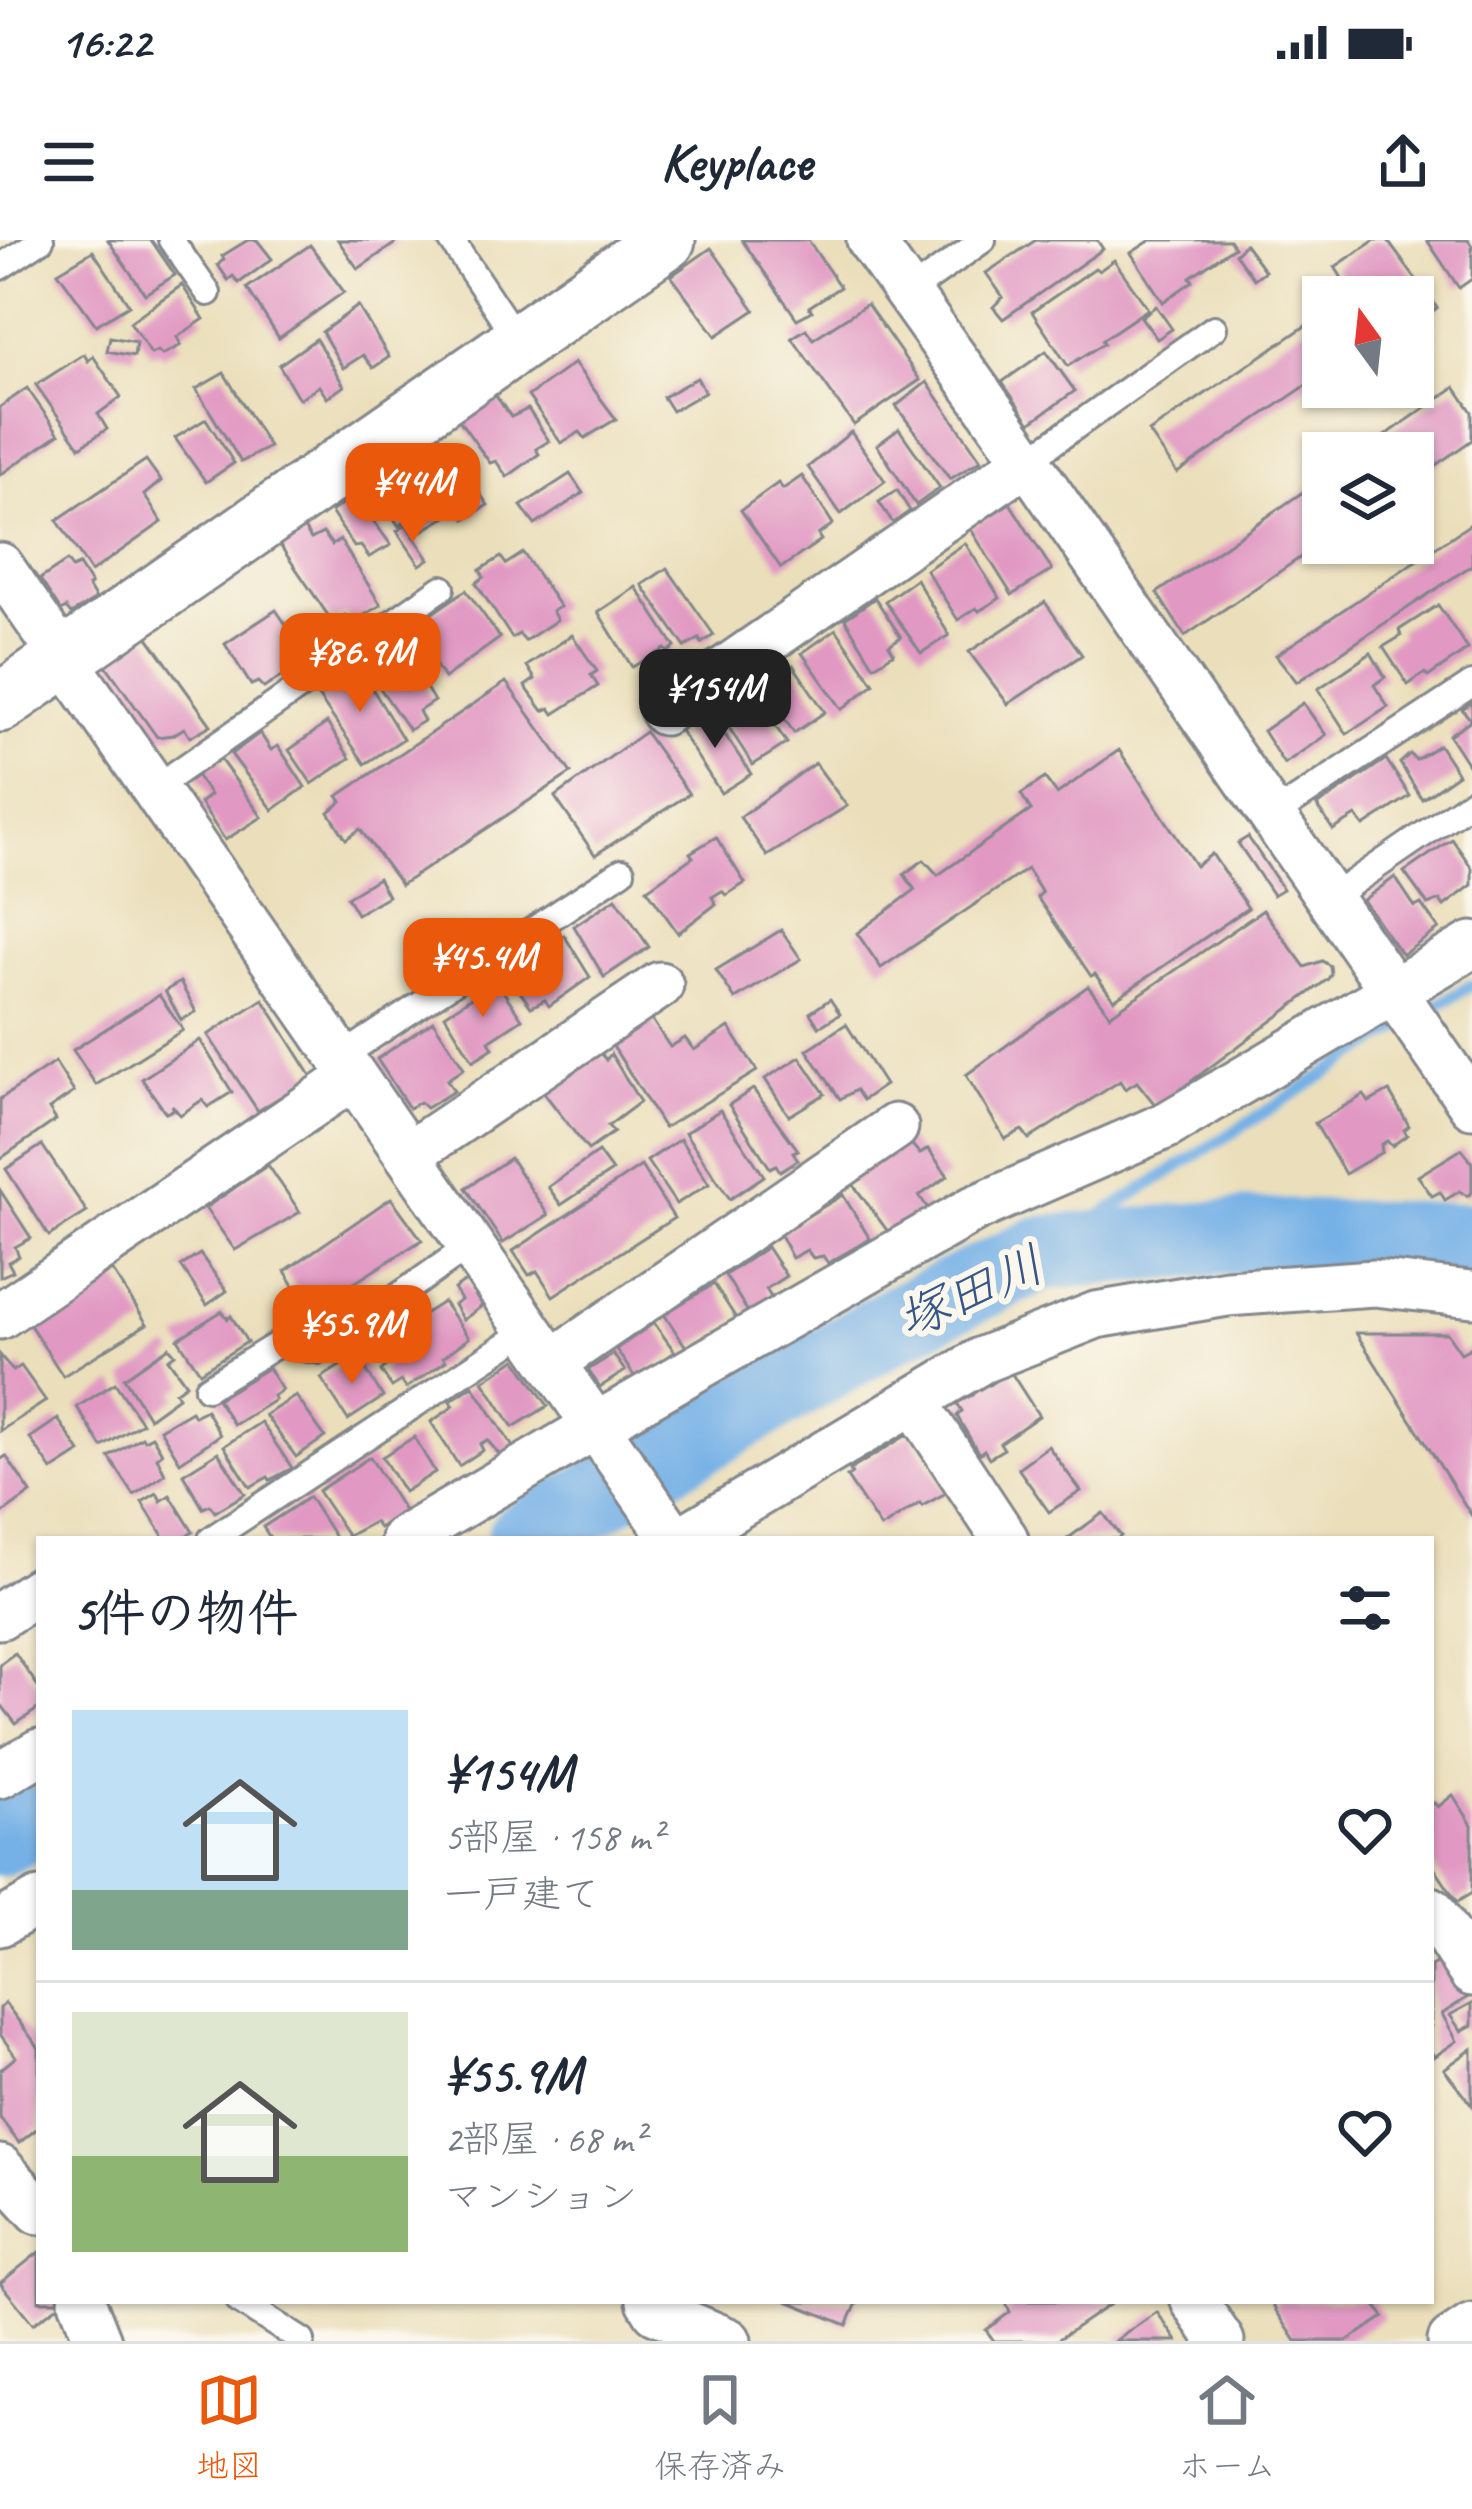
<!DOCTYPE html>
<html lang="ja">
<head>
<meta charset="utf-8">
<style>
  body { margin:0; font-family:Caveat,"Klee One",sans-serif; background:#f2f2f3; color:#1f2937; height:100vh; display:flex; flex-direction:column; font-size:45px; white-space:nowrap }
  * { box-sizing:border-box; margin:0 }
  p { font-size:39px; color:#747a83 }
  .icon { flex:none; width:66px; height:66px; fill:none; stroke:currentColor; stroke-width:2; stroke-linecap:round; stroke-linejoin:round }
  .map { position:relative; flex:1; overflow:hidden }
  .drawer { position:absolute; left:36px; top:1296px; width:1398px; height:768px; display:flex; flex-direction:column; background:#fff; border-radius:0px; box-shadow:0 3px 9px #0004 }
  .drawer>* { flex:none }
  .needle { width:78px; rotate:345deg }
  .fabs { position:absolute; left:1302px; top:36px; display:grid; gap:24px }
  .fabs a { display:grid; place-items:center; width:132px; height:132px; border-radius:0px; background:#fff; box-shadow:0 3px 9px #0004; font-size:60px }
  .price { position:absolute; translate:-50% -102px; padding:0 27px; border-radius:24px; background:#ea580c; color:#fff; font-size:39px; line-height:78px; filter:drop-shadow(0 3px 6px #0008) }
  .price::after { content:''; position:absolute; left:50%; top:72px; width:36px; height:27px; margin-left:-18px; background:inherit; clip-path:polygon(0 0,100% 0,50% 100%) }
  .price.active { background:#222; color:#fff }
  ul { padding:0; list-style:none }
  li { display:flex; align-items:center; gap:36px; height:300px; padding:0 36px }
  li+li { border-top:3px solid #e0e1e3 }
  li span { display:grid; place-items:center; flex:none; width:336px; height:240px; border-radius:0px; color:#555 }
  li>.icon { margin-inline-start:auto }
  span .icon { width:144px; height:144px; fill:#fffc; stroke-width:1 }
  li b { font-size:51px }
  h2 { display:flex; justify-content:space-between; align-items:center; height:144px; padding:0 36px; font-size:51px }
  .status { display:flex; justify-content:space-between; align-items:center; height:84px; padding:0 60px; background:#fff; direction:ltr }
  .status svg { height:33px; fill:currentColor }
  header { display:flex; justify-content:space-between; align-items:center; height:156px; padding:0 36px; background:#fff; font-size:54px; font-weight:700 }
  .dock { display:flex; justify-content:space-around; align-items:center; height:168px; border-top:3px solid #e0e1e3; background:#fff; font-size:33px; color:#747a83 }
  .dock a { display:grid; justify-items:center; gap:6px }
  .dock .active { color:#ea580c }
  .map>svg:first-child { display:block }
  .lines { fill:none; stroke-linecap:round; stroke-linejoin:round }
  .stream { stroke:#75b0e6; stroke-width:12 }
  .river { stroke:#75b0e6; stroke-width:75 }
  .building { fill:#e199c3 }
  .service-casing { stroke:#83878c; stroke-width:30 }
  .minor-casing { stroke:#83878c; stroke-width:51 }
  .tertiary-casing { stroke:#83878c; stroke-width:63 }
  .service { stroke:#fff; stroke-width:24 }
  .minor { stroke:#fff; stroke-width:45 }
  .tertiary { stroke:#fff; stroke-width:57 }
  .labels { text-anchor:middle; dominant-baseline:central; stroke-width:12; stroke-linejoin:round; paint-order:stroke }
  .water-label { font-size:51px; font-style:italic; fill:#365687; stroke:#fbf7ec }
</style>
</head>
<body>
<div class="status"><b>16:22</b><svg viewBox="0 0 49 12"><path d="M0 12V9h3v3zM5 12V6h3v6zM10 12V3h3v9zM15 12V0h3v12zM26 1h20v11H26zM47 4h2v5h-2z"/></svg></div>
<header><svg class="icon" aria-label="menu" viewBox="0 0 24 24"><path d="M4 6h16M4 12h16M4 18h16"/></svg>Keyplace<svg class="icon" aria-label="share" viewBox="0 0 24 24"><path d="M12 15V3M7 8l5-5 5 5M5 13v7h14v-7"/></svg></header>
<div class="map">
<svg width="1472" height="2101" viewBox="0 0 1472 2101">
  <rect width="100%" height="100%" fill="#fbf7ec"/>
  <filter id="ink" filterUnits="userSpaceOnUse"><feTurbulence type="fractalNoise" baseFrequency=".00833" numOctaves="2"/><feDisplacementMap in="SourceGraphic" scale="24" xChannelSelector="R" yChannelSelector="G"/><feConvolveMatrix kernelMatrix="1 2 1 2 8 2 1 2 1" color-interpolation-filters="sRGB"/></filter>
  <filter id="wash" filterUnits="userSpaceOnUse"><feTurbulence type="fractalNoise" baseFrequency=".004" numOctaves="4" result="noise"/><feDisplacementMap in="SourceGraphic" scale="48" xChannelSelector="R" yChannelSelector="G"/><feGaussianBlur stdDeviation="2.7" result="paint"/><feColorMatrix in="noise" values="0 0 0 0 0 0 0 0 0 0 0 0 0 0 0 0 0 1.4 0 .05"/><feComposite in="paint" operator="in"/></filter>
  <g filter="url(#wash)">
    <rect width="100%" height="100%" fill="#ebdfbb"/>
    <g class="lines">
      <!-- stream -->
      <g class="stream">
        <path d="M1421,775L1472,745"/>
        <path d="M1041,1013L1403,785"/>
      </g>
      <!-- river -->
      <g class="river">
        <path d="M524,1299L900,1081L1041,1013L1243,996L1472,1000"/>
        <path d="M0,1599L39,1577"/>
      </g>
    </g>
    <g id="blocks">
      <!-- building -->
      <g class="building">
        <path d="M108,0H151L175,35L145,54Z"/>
        <path d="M248,0H257L272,19L239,43L233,36L228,40L218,25L224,19L222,16Z"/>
        <path d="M338,0H400L358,29Z"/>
        <path d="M742,0H808L840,47L809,67L812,71L797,79Z"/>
        <path d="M1036,0H1097L1103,9L1003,79L993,67L1003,57L986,33Z"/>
        <path d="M1151,0H1229L1234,7L1190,37L1193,41L1163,62L1131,13Z"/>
        <path d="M1375,0H1387L1437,68L1425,77L1417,68L1413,71V57H1354L1335,27Z"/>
        <path d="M1427,0H1468L1472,6V39L1459,48Z"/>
        <path d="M1245,4L1265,31L1254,39L1235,14Z"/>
        <path d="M310,5L344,52L279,98L247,48Z"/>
        <path d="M711,8L755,70L716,96L671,36Z"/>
        <path d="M93,11L129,65L96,85L58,32Z"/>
        <path d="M1114,20L1148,69L1102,100L1104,103L1068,126L1032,72L1095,28L1099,31Z"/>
        <path d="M182,45L204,79L177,97L181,105L162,115L158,111L151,114L130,82Z"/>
        <path d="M867,64L920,140L854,185L792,98L806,89L813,99Z"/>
        <path d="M358,66L389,117L373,128L363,115L343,128L322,92Z"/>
        <path d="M1156,66L1172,89L1157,99L1141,77Z"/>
        <path d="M1323,74V134L1177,233L1149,192Z"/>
        <path d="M110,97L136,102L134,116L107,111Z"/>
        <path d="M316,99L344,146L327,158L319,146L299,159L279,125Z"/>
        <path d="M1046,111L1075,151L1030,183L1002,142Z"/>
        <path d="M84,114L88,121L93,116L121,157L98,174L107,189L80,207L36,145Z"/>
        <path d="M574,123L616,179L585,198L580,192L561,203L528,156Z"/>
        <path d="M224,133L269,207L241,222L196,149Z"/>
        <path d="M697,138L705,152L672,171L663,157Z"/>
        <path d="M927,142L981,220L950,239L896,166Z"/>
        <path d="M1455,147L1472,172V200L1413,241V213H1360Z"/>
        <path d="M27,148L59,194L0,235V167Z"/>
        <path d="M493,152L511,177L528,169L549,201L536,209L539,214L507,237L496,221L490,223L457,177Z"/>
        <path d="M206,179L234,223L206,242L175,198Z"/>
        <path d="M899,189L940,248L916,265L877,205Z"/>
        <path d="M851,192L885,241L841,274L808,227Z"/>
        <path d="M448,208L488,265L465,279L458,270L417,294L407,281L399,286L376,254L395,242L391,236L406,227L411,233Z"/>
        <path d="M146,220L161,241L144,255L162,282L91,332L57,280Z"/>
        <path d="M570,234L583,253L535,285L521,266Z"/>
        <path d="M802,236L833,284L818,295L821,300L781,328L741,270L778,243L783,249Z"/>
        <path d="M1323,238V302L1185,396L1157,353Z"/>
        <path d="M897,250L910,271L893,283L879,262Z"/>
        <path d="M355,255L391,305L369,317L361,306L354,307L331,272Z"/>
        <path d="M1010,263L1052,330L1012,355L970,288Z"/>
        <path d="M300,282L311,299L323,293L332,305L340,300L381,365L351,383L345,375L332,381L275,298Z"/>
        <path d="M1472,283V325L1297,442L1276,415Z"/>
        <path d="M406,285L429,319L420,325L397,291Z"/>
        <path d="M965,303L1000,358L979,371L976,368L958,380L926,330Z"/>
        <path d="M523,313L560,367L552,371L557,380L525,401L519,394L512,398L476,343L484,337L480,330L501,317L506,324Z"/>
        <path d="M67,321L72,328L79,325L91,344L88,346L96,359L71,374L66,368L61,371L40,339Z"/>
        <path d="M667,328L714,395L702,403L699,399L685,407L642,345Z"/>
        <path d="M916,339L949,395L921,413L885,361Z"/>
        <path d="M636,347L675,407L668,412L665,409L632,427L598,372Z"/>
        <path d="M466,350L500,398L444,438L411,388Z"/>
        <path d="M875,358L901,397L889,405L894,413L874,426L845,379Z"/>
        <path d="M1045,362L1082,415L1008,464L969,412Z"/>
        <path d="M1438,365L1468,409L1428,437L1425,433L1408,445L1383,407L1401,396L1399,390Z"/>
        <path d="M276,370L300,405L293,411L302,422L264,448L258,442L251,445L225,404Z"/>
        <path d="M836,389L874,444L842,469L802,413Z"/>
        <path d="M572,395L597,431L591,435L598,446L554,474L550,468L543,471L525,446L535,439L527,426Z"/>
        <path d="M147,396L211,485L190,497L184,488L173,495L157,497L105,424Z"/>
        <path d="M396,398L421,430L417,433L434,461L419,471L424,481L409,490L362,422Z"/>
        <path d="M1371,413L1385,437L1374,445L1388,467L1347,494L1318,449Z"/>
        <path d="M793,425L825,472L794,493L762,445Z"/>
        <path d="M359,427L403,499L365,524L316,453L334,440L338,442Z"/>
        <path d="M506,442L571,533L401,645L360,589L346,599L329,572L342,561L338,556Z"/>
        <path d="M751,451L787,503L753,525L719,472Z"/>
        <path d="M1472,462V524L1469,526L1449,495L1471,480L1462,469Z"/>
        <path d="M1303,463L1326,495L1284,524L1263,491Z"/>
        <path d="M708,469L751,534L721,553L679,489Z"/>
        <path d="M327,483L350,518L312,544L289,510Z"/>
        <path d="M645,492L689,554L595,615L555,557Z"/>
        <path d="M260,493L271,510L278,506L305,547L273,570L231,514Z"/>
        <path d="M1439,505L1458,534L1422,559L1400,523L1410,514L1416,520Z"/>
        <path d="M1119,510L1196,626L1212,614L1248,668L1114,760L1095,734L1091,736L1037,657L1042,653L1027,629L881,728L857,693L915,650L904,634L924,620L938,635L1031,570L1021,554L1045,538L1057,554Z"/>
        <path d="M220,519L262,577L225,600L200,563L210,555L196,535Z"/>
        <path d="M1386,519L1410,556L1364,586L1356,576L1333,590L1317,566Z"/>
        <path d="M815,523L847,566L767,616L740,577Z"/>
        <path d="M716,597L745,643L726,655L722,651L712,657L716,664L678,693L647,649L693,617L690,613Z"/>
        <path d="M1248,597L1283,649L1273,655L1238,603Z"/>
        <path d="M1452,599L1472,628V645L1444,666L1440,660L1428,665L1404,632Z"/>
        <path d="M1395,637L1415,667L1421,664L1439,689L1402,715L1363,660Z"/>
        <path d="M378,638L388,656L357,674L347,657Z"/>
        <path d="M616,658L649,707L604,737L574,686Z"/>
        <path d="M1263,670L1305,727L1322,721L1330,726L1331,734L1328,739L1157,867L1137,842L1125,849L1120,841L1029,899L1022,890L1005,899L966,835L1088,746L1110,775Z"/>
        <path d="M781,690L801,719L735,759L716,730Z"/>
        <path d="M564,695L590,737L549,766L545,760L531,767L505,731Z"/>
        <path d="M496,741L522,779L489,801L493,808L473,821L445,775Z"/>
        <path d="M180,742L196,772L181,780L165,751Z"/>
        <path d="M159,755L183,790L96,845L73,810Z"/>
        <path d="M263,759L312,837L258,871L208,795Z"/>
        <path d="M830,759L840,774L819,787L810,773Z"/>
        <path d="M650,777L670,807L685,798L694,810L729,787L757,831L664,888L611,803Z"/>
        <path d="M433,781L464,828L447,840L454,851L426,868L420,862L409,868L377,819Z"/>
        <path d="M846,784L885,845L863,860L856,850L840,859L807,810Z"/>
        <path d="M200,800L232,852L208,867L202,860L180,875L172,865L174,869L166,873L142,839Z"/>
        <path d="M596,807L606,820L611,814L640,862L608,886L614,892L588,910L541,849Z"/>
        <path d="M800,817L825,854L789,876L765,839Z"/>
        <path d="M55,822L74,852L49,869L56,880L0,919V859Z"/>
        <path d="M753,849L798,910L793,912L798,920L780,931L776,925L770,928L729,865Z"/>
        <path d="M1389,851L1409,886L1404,890L1407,895L1392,906L1387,901L1381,905L1382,912L1345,934L1315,883L1364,855L1369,862Z"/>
        <path d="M720,870L764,936L730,959L685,893Z"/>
        <path d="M680,899L709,944L676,964L647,921Z"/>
        <path d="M907,899L920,914L928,909L948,936L919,956L928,968L889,993L849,939Z"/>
        <path d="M42,905L87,972L49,996L6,929Z"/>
        <path d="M1462,909L1472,923V953L1467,956L1460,951L1445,960L1440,952L1432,956L1418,936Z"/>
        <path d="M598,912L612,931L561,965L548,947Z"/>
        <path d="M510,918L548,975L503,1003L466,948Z"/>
        <path d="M268,925L300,972L235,1010L205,968Z"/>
        <path d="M641,926L674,978L553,1056L537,1031L529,1035L513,1011Z"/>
        <path d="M0,950L31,998L15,1007L19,1016L8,1022L13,1031L0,1037Z"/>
        <path d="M843,955L870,999L828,1023L823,1016L813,1018L807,1010L792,1018L779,993Z"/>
        <path d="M391,958L422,1000L310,1071L285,1031Z"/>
        <path d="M767,1007L786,1036L766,1049L772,1059L748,1072L725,1035Z"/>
        <path d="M200,1014L227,1051L207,1065L181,1026Z"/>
        <path d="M112,1030L147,1084L63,1136L28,1082Z"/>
        <path d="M466,1041L482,1066L463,1080L454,1065L461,1060L454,1049Z"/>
        <path d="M714,1044L736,1078L688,1110L664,1074Z"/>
        <path d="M443,1062L469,1098L443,1117L446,1121L406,1148L401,1141L392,1147L381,1131L386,1126L374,1106Z"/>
        <path d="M222,1071L228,1079L231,1076L247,1102L200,1132L178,1099Z"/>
        <path d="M654,1083L675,1112L636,1139L616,1109Z"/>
        <path d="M1356,1093H1447L1461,1113L1472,1107V1276Z"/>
        <path d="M169,1107L175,1114L168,1119L186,1144L175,1152L178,1157L149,1178L124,1138Z"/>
        <path d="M613,1114L625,1131L600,1147L588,1130Z"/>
        <path d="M0,1115L13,1131L21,1126L46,1161L0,1191Z"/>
        <path d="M357,1115L383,1157L348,1180L321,1138Z"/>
        <path d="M516,1119L548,1166L513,1187L483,1141Z"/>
        <path d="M268,1128L282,1150L273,1156L275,1160L234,1185L217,1159Z"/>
        <path d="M1010,1131L1039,1176L1000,1203L1004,1209L989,1218L984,1210L979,1214L957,1176L962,1171L957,1163L972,1155L970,1150L986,1140L989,1145Z"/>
        <path d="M115,1143L142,1183L102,1207L77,1167Z"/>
        <path d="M473,1146L513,1207L500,1215L487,1200L480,1204L483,1210L459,1226L431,1182L454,1166L450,1161Z"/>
        <path d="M296,1156L325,1197L296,1217L265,1175Z"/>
        <path d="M206,1170L220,1195L180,1222L160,1189L191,1171L194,1176Z"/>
        <path d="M58,1179L80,1212L52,1230L30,1198Z"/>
        <path d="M261,1182L292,1228L270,1240L268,1237L250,1247L224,1206Z"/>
        <path d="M910,1193L946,1253L922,1266L920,1263L881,1288L847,1237L852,1234L850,1230Z"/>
        <path d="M152,1196L162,1213L157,1217L165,1234L134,1255L109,1217L142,1197L144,1200Z"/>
        <path d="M414,1197L435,1232L404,1252L382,1217Z"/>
        <path d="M1048,1206L1081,1251L1049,1272L1018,1228Z"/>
        <path d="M218,1212L245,1254L215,1272L210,1265L203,1268L183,1234Z"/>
        <path d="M6,1216L31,1253L0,1275V1220Z"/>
        <path d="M370,1217L404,1271L379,1288L374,1282L348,1296L318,1251Z"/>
        <path d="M157,1253L161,1261L170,1255L193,1292L181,1299H165L142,1262Z"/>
        <path d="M309,1257L336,1299H271L263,1287Z"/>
        <path d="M1103,1273L1121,1296L1117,1299H1067Z"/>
        <path d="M15,1413L39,1448V1468L16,1484L0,1463V1424Z"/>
        <path d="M1453,1555L1472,1585V1653L1457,1662L1431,1623V1565L1434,1563L1438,1567Z"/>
        <path d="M1444,1718L1468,1757L1442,1774L1457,1801L1434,1817L1431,1811V1726Z"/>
        <path d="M5,1763L39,1808V1887L19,1903L0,1878V1830L16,1817L0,1794V1768Z"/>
        <path d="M1472,1763V1785L1461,1791L1450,1775Z"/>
        <path d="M1472,1809V1865L1444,1829Z"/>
        <path d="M39,2012V2061H65L33,2084L0,2043Z"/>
        <path d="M787,2061H858L847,2085Z"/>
        <path d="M1009,2061H1115L1056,2101H994L986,2090L1010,2072L1006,2063Z"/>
        <path d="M1280,2061H1373L1384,2077L1347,2101H1296L1273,2066Z"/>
        <path d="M1157,2072L1177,2101H1115Z"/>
      </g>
    </g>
  </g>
  <g filter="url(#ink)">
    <use href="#blocks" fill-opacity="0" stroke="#83878c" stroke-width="3"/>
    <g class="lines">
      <!-- service casing -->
      <g class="service-casing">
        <g id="service">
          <path d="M171,0L208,53"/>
          <path d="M451,0L519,102"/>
          <path d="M0,27L41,0"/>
          <path d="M907,54L983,0"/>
          <path d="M1027,221L1214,88"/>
          <path d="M155,548L442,348"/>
          <path d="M1272,576L1472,444"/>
          <path d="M1329,659L1472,561"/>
          <path d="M341,817L622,631"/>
          <path d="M207,1148L278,1104L320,1111L471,1005"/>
          <path d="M211,1299L530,1089"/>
          <path d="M239,2061L302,2101"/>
        </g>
      </g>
      <!-- minor casing -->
      <g class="minor-casing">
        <g id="minor">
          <path d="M870,0L1027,221L1472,865"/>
          <path d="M0,326L674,1299"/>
          <path d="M664,472L1027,221"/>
          <path d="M408,915L660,745"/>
          <path d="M0,1076L353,837"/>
          <path d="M553,1122L895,887"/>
          <path d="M914,1161L1005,1299"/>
          <path d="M404,1299L597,1185L974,969L1167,885L1472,705"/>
          <path d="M682,1299L982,1120L1096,1075L1227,1053L1374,1043L1472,1054"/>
          <path d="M0,1376L39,1350"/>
          <path d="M0,1535L39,1512"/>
          <path d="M1431,1670L1472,1733"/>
          <path d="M0,1683L39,1661"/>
          <path d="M0,1928L39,1971"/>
          <path d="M82,2061L98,2101"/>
          <path d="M650,2061L656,2071L728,2101"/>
          <path d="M1194,2061L1221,2101"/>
          <path d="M1451,2101L1472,2087"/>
        </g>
      </g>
      <!-- tertiary casing -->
      <g class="tertiary-casing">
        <path id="tertiary" d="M0,463L666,0"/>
      </g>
      <!-- service -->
      <use href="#service" class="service"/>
      <!-- minor -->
      <use href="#minor" class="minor"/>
      <!-- tertiary -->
      <use href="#tertiary" class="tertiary"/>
    </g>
  </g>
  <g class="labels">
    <!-- water labels -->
    <g class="water-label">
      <text transform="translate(971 1052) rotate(-24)">塚田川</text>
    </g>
  </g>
</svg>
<div class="fabs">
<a><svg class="needle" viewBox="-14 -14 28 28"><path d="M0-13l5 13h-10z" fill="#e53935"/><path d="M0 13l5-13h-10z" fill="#747a83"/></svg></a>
<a><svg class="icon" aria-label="layers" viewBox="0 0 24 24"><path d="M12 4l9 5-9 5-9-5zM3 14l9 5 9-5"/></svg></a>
</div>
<b class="price" style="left:413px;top:305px">¥44M</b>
<b class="price" style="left:360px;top:475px">¥86.9M</b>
<b class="price active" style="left:715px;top:511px">¥154M</b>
<b class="price" style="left:483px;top:780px">¥45.4M</b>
<b class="price" style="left:352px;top:1147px">¥55.9M</b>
<section class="drawer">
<h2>5件の物件<svg class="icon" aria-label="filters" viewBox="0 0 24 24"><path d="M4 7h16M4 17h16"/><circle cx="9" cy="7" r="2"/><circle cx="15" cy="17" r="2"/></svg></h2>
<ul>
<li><span style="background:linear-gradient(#bfe0f5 75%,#7fa58c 0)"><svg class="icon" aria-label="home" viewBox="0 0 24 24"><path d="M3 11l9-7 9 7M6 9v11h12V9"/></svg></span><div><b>¥154M</b><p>5部屋 · 158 m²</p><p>一戸建て</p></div><svg class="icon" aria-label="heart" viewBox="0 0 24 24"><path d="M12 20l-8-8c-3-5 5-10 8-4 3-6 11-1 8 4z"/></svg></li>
<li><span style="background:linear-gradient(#dfe7d0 60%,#8fb573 0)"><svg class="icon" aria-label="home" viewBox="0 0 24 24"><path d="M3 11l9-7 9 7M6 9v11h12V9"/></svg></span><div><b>¥55.9M</b><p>2部屋 · 68 m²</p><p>マンション</p></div><svg class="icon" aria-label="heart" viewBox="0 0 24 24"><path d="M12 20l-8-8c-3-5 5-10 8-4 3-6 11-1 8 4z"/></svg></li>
</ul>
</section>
</div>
<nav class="dock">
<a class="active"><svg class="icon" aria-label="map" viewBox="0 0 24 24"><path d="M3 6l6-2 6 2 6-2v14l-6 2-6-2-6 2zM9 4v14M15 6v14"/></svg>地図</a>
<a><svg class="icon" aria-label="saved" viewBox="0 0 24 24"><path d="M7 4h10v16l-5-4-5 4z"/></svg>保存済み</a>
<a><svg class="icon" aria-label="home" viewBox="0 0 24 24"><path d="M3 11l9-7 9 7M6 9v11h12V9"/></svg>ホーム</a>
</nav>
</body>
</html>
